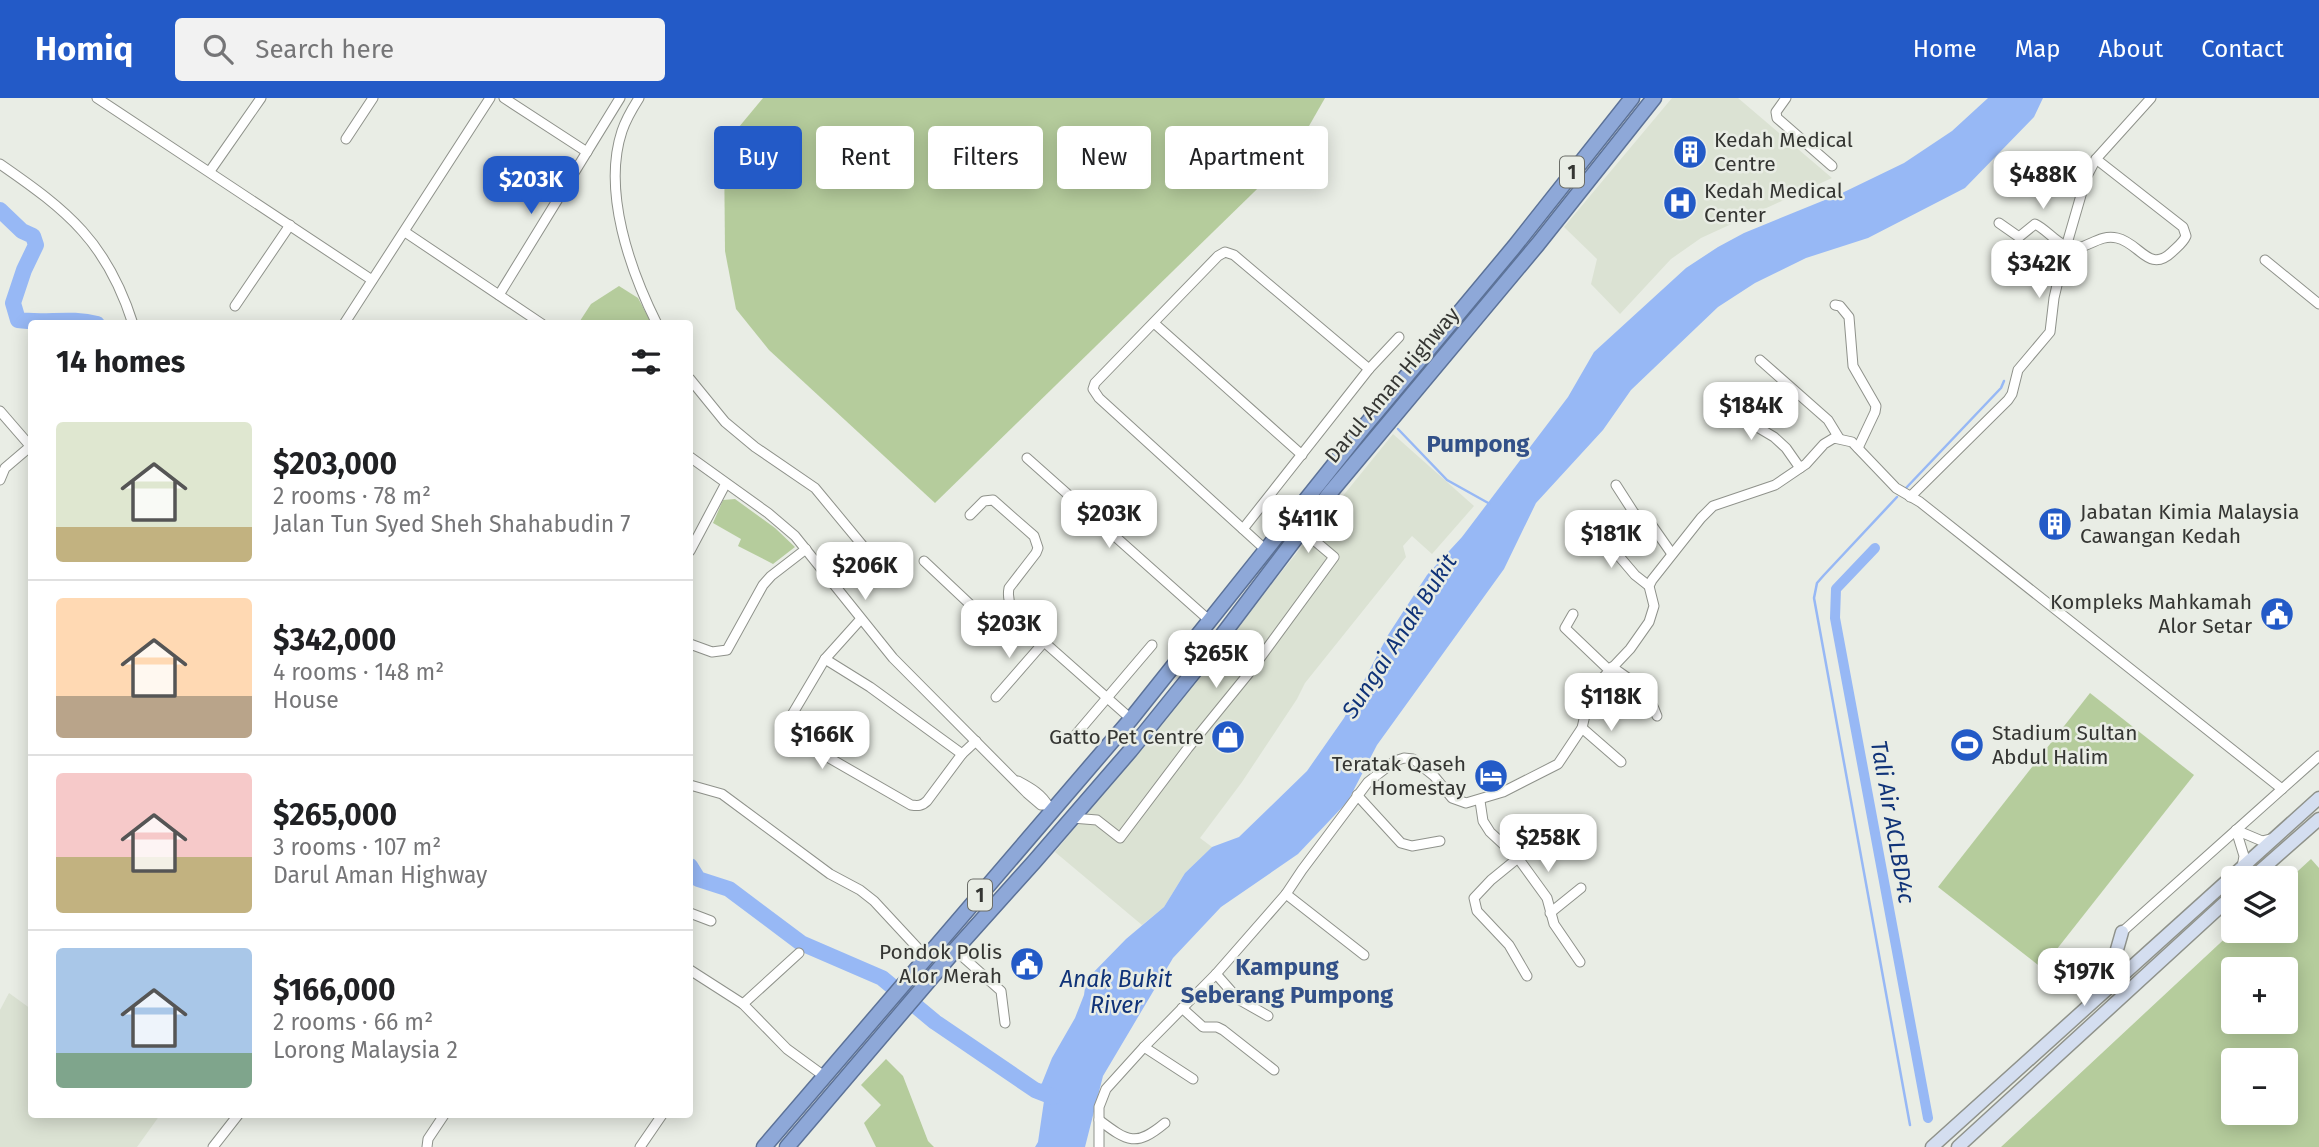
<!DOCTYPE html>
<html lang="en">
<head>
<meta charset="utf-8">
<style>
  body { margin:0; font-family:"Fira Sans",sans-serif; background:#f2f2f2; color:#202124; height:100vh; display:flex; flex-direction:column; font-size:26px; white-space:nowrap }
  * { box-sizing:border-box; margin:0 }
  p { font-size:23px; color:#757577 }
  .icon { flex:none; width:38px; height:38px; fill:none; stroke:currentColor; stroke-width:2; stroke-linecap:round; stroke-linejoin:round }
  .map { position:relative; flex:1; overflow:hidden }
  .panel { position:absolute; left:28px; top:222px; width:665px; height:798px; display:flex; flex-direction:column; background:#fff; border-radius:7px; box-shadow:0 4px 18px #0003 }
  .panel>* { flex:none }
  .top-card { position:absolute; left:714px; top:28px; width:665px; height:63px; display:flex; gap:14px }
  .fabs { position:absolute; left:2221px; top:768px; display:grid; gap:14px }
  .fabs a { display:grid; place-items:center; width:77px; height:77px; border-radius:7px; background:#fff; box-shadow:0 4px 18px #0003; font-size:35px }
  .price { position:absolute; translate:-50% -60px; padding:0 16px; border-radius:14px; background:#fff; color:#222; font-size:23px; line-height:46px; filter:drop-shadow(0 2px 4px #0008) }
  .price::after { content:''; position:absolute; left:50%; top:42px; width:21px; height:16px; margin-left:-10px; background:inherit; clip-path:polygon(0 0,100% 0,50% 100%) }
  .price.active { background:#235ac7; color:#fff }
  ul { padding:0; list-style:none }
  li { display:flex; align-items:center; gap:21px; height:175px; padding:0 28px }
  li+li { border-top:2px solid #e0e0e0 }
  li span { display:grid; place-items:center; flex:none; width:196px; height:140px; border-radius:7px; color:#555 }
  li>.icon { margin-inline-start:auto }
  span .icon { width:84px; height:84px; fill:#fffc; stroke-width:1 }
  li b { font-size:30px }
  h2 { display:flex; justify-content:space-between; align-items:center; height:84px; padding:0 28px; font-size:30px }
  .tag { padding:0 24px; border-radius:7px; background:#fff; box-shadow:0 4px 18px #0003; font-size:24px; line-height:63px }
  .tag.active { background:#235ac7; color:#fff }
  header { display:flex; align-items:center; gap:42px; box-sizing:border-box; height:98px; padding:0 35px; background:#235ac7; color:#fff }
  header strong { font-size:33px }
  nav { display:flex; gap:38px; margin-inline-start:auto; font-size:24px }
  .search { width:490px; height:63px; background:#f2f2f2; display:flex; align-items:center; gap:18px; box-sizing:border-box; padding:0 24px; border-radius:7px; color:#757577; font-size:26px }
  .map>svg:first-child { display:block }
  .built { fill:#dbe2d3 }
  .green { fill:#b5cc9c; fill-rule:evenodd }
  .water { fill:#97b8f5 }
  .lines { fill:none; stroke-linecap:round; stroke-linejoin:round }
  .stream { stroke:#97b8f5; stroke-width:2.5 }
  .canal { stroke:#97b8f5; stroke-width:10 }
  .river { stroke:#97b8f5; stroke-width:16 }
  .minor-casing { stroke:#8f928b; stroke-width:11 }
  .secondary-casing { stroke:#8f928b; stroke-width:15 }
  .trunk-casing { stroke:#5c7298; stroke-width:17 }
  .minor { stroke:#fff; stroke-width:9 }
  .secondary { stroke:#d4def0; stroke-width:12 }
  .trunk { stroke:#8ea8d8; stroke-width:14 }
  .labels { text-anchor:middle; dominant-baseline:central; stroke-width:5; stroke-linejoin:round; paint-order:stroke }
  .shield { fill:#e9ede5; stroke:#6b6d68; stroke-width:2 }
  .shield-label { font-size:19px; font-weight:bold; fill:#353633 }
  .poi-label { font-size:21px; fill:#353633; stroke:#e9ede5; text-anchor:start }
  .street-label { font-size:21px; fill:#353633; stroke:#e9ede5 }
  .water-label { font-size:23px; font-style:italic; fill:#103378; stroke:#e9ede5 }
  .quarter-label { font-size:24px; font-weight:bold; fill:#325088; stroke:#e9ede5 }
</style>
</head>
<body>
<header>
<strong>Homiq</strong>
<div class="search"><svg class="icon" aria-label="search" viewBox="0 0 24 24"><circle cx="10" cy="10" r="6"/><path d="M15 15l6 6"/></svg>Search here</div>
<nav><a>Home</a><a>Map</a><a>About</a><a>Contact</a></nav>
</header>
<div class="map">
<svg width="2319" height="1049" viewBox="0 0 2319 1049">
  <rect width="100%" height="100%" fill="#e9ede5"/>
  <!-- built -->
  <g class="built">
    <path d="M1672,0H1738L1832,80L1701,140L1671,161L1620,216L1591,186L1597,161L1564,129Z"/>
    <path d="M1393,336L1474,408L1432,456L1412,438L1403,448L1406,459L1305,585L1297,601L1242,684L1200,740L1212,749L1185,775L1164,809L1142,827L1055,754Z"/>
    <path d="M9,895L31,911L32,1017H160L137,1049H0V912Z"/>
  </g>
  <!-- green -->
  <g class="green">
    <path d="M763,0H1325L1293,56L935,405L769,252L736,211L725,153L724,47Z"/>
    <path d="M619,188L638,200L652,226H578L591,206Z"/>
    <path d="M735,401L775,430L795,449L773,466L738,448L741,441L713,425L723,402Z"/>
    <path d="M2090,595L2194,677L2042,870L1938,789Z"/>
    <path d="M2311,761L2319,770V1049H2001L2233,833H2286V784ZM2233,872H2286V924H2233ZM2286,962V1015H2233V962Z"/>
    <path d="M886,961L903,978L928,1043L934,1049H876L864,1025L881,1007L861,987Z"/>
  </g>
  <!-- water -->
  <path class="water" d="M1988,0H2043L2034,19L1965,90L1868,140L1806,160L1755,185L1718,209L1631,292L1603,332L1536,405L1504,471L1377,647L1348,703L1298,756L1221,809L1173,860L1103,978L1085,1049H1035L1038,1044L1044,1003L1035,992L1042,985L1052,960L1075,920L1084,897L1086,882L1126,841L1164,809L1185,775L1212,749L1239,739L1307,673L1344,620L1388,537L1427,477L1462,439L1568,299L1594,254L1686,170L1718,149L1744,135L1842,95L1904,65L1952,33Z"/>
  <g class="lines">
    <!-- stream -->
    <g class="stream">
      <path d="M1363,312L1367,314"/>
      <path d="M1398,331L1447,382L1490,406"/>
      <path d="M1906,390L2001,290L2004,283"/>
      <path d="M1897,399L1824,477L1817,485L1814,500L1910,1027"/>
    </g>
    <!-- canal -->
    <path class="canal" d="M1875,450L1836,491L1835,520L1928,1020"/>
    <!-- river -->
    <g class="river">
      <path d="M0,112L22,133L33,138L36,147L24,172L13,205L18,222C45,226 71,219 97,226"/>
      <path d="M690,768L698,781L729,791L801,845L882,880L935,924L1035,992L1053,999"/>
    </g>
    <!-- minor casing -->
    <g class="minor-casing">
      <g id="minor">
        <path d="M97,0L372,182"/>
        <path d="M504,0L587,54"/>
        <path d="M639,0C632,11 626,21 622,33C602,93 630,172 657,226"/>
        <path d="M1786,0L1776,14L1777,20L1832,68"/>
        <path d="M346,41L373,0"/>
        <path d="M0,66C68,113 107,144 133,226"/>
        <path d="M210,73L261,0"/>
        <path d="M1999,125L2019,139L2035,126C2046,131 2054,143 2066,148C2083,157 2096,135 2117,140C2140,145 2149,176 2172,154C2177,149 2183,145 2186,138L2183,129L2096,61"/>
        <path d="M405,134L542,226"/>
        <path d="M2265,162L2319,206"/>
        <path d="M499,197L620,0"/>
        <path d="M1835,207L1840,208L1849,219L1853,268L1876,308L1875,314L1858,350"/>
        <path d="M235,208L290,127"/>
        <path d="M1154,225L1302,357"/>
        <path d="M344,226L490,0"/>
        <path d="M1760,262L1828,322L1839,340"/>
        <path d="M690,281L725,324L755,349L815,390L887,477"/>
        <path d="M1731,297L1747,323L1774,339L1786,350L1800,370"/>
        <path d="M0,313L32,350"/>
        <path d="M690,359L768,415L795,438L893,560L1027,695L1041,707H1047"/>
        <path d="M1027,360L1210,523"/>
        <path d="M0,382L5,370L32,347"/>
        <path d="M1616,387L1634,415L1651,426L1672,456"/>
        <path d="M1910,399L2008,302L2012,296L2018,272L2050,234L2054,200L2066,149L2086,80L2096,61L2151,0"/>
        <path d="M970,417L984,403L993,402L1034,438L1038,450L1036,455L1009,490C1006,506 1015,517 1026,528L1131,621"/>
        <path d="M1243,431L1369,271L1399,239"/>
        <path d="M1576,434L1588,429L1595,430L1635,477L1649,488"/>
        <path d="M690,453L725,387"/>
        <path d="M1267,453L1099,300L1093,291L1095,285L1218,158L1225,154L1234,157L1369,271"/>
        <path d="M924,463L993,528L1001,531L1026,528"/>
        <path d="M829,481L865,451"/>
        <path d="M1573,516L1565,530L1609,572"/>
        <path d="M860,522L825,561L793,615C789,627 789,633 798,642L911,707C918,708 922,708 927,703L962,656L976,643"/>
        <path d="M690,546L712,554L727,552L763,487L771,478L806,451"/>
        <path d="M825,561L870,589L962,656"/>
        <path d="M1612,569C1636,586 1646,589 1657,618"/>
        <path d="M996,599L1044,544"/>
        <path d="M1582,630L1621,664"/>
        <path d="M1072,641L1152,547"/>
        <path d="M1018,683C1031,690 1042,696 1049,709"/>
        <path d="M690,687L722,696L830,776L860,792L874,803L926,859"/>
        <path d="M1357,697L1401,745L1412,748L1440,743"/>
        <path d="M1480,703L1483,723L1490,734L1518,760L1547,800L1554,826L1580,864"/>
        <path d="M1072,720L1097,722L1120,740L1188,650L1249,575L1334,459L1302,432"/>
        <path d="M2236,732L2262,743L2274,740"/>
        <path d="M2236,732L2244,758L2242,769"/>
        <path d="M1518,760L1491,782L1474,800L1477,813L1509,847L1527,878"/>
        <path d="M1286,796L1364,857"/>
        <path d="M690,815L711,823"/>
        <path d="M1550,815L1581,790"/>
        <path d="M2122,834L2319,658"/>
        <path d="M955,852L1001,893L1005,925"/>
        <path d="M690,872L743,906L787,951L824,978"/>
        <path d="M1216,876L1238,901L1268,918"/>
        <path d="M743,906L799,855"/>
        <path d="M1182,910L1203,929H1217L1223,932L1274,972"/>
        <path d="M1144,949L1193,981"/>
        <path d="M1099,1022C1128,1044 1136,1049 1165,1025"/>
        <path d="M213,1049L238,1017"/>
        <path d="M427,1049L428,1041L444,1017"/>
        <path d="M640,1049L662,1017"/>
        <path d="M1099,1049V1009L1106,991L1144,949L1216,876L1286,796L1302,772L1368,684L1395,663L1404,660L1413,661L1434,678L1452,700L1466,705L1503,694L1558,666L1582,630L1588,604L1595,588L1630,551L1649,524L1654,508L1649,488L1652,482L1701,420L1713,408L1775,387L1806,366L1824,346L1834,340L1852,344L1896,390L1920,404L2282,691"/>
      </g>
    </g>
    <!-- secondary casing -->
    <g class="secondary-casing">
      <g id="secondary">
        <path d="M2252,780L2319,721"/>
        <path d="M2099,892L2112,869L2122,834"/>
        <path d="M1932,1049L2319,700"/>
        <path d="M1958,1049L2233,797"/>
      </g>
    </g>
    <!-- trunk casing -->
    <g class="trunk-casing">
      <g id="trunk">
        <path d="M764,1049L1131,621L1364,329L1514,149L1632,0"/>
        <path d="M787,1049L955,852L1034,764L1130,653L1205,560L1329,396L1538,146L1654,0"/>
      </g>
    </g>
    <!-- minor -->
    <use href="#minor" class="minor"/>
    <!-- secondary -->
    <use href="#secondary" class="secondary"/>
    <!-- trunk -->
    <use href="#trunk" class="trunk"/>
  </g>
  <!-- icons -->
  <defs>
    <g id="building-disc" transform="scale(1.75)"><circle r="9.5" fill="#235ac7" stroke="#e9ede5"/><path d="M-4-6H4V6H1V3H-1V6H-4ZM-2.5-4.3h1.7v1.8h-1.7ZM.8-4.3h1.7v1.8H.8ZM-2.5-1h1.7V.8h-1.7ZM.8-1h1.7V.8H.8Z" fill="#fff"/></g>
    <g id="hospital-disc" transform="scale(1.75)"><circle r="9.5" fill="#235ac7" stroke="#e9ede5"/><path d="M-5-5h3v3.5h4V-5h3V5h-3V1.5h-4V5h-3Z" fill="#fff"/></g>
    <g id="civic-disc" transform="scale(1.75)"><circle r="9.5" fill="#235ac7" stroke="#e9ede5"/><path d="M-.6-6.5H3V-4.5H.6V-3L4-1V1h2V6H-6V1h2V-1L-.6-3ZM-1.2 2.5V6h2.4V2.5Z" fill="#fff"/></g>
    <g id="shop-disc" transform="scale(1.75)"><circle r="9.5" fill="#235ac7" stroke="#e9ede5"/><path d="M-5-2.5h2.3a2.7 3.5 0 0 1 5.4 0H5L5.5 6h-11ZM-1.5-2.5h3a1.5 2.3 0 0 0-3 0Z" fill="#fff"/></g>
    <g id="stadium-disc" transform="scale(1.75)"><circle r="9.5" fill="#235ac7" stroke="#e9ede5"/><path d="M0-5a6.5 5 0 1 0 0 10a6.5 5 0 1 0 0-10ZM-3.5-1.8h7v3.6h-7Z" fill="#fff"/></g>
    <g id="hotel-disc" transform="scale(1.75)"><circle r="9.5" fill="#235ac7" stroke="#e9ede5"/><path d="M-6-4.5h1.5V1H6V5H4.5V3h-9V5H-6ZM-4 0a1.8 1.8 0 1 1 3.6 0ZM.5 0V-2.5h3Q6-2.5 6 0Z" fill="#fff"/></g>
  </defs>
  <g fill-rule="evenodd">
    <use href="#building-disc" x="1690" y="54"/>
    <use href="#hospital-disc" x="1680" y="105"/>
    <use href="#building-disc" x="2055" y="426"/>
    <use href="#civic-disc" x="2277" y="516"/>
    <use href="#shop-disc" x="1228" y="639"/>
    <use href="#stadium-disc" x="1967" y="647"/>
    <use href="#hotel-disc" x="1491" y="678"/>
    <use href="#civic-disc" x="1027" y="866"/>
  </g>
  <g class="labels">
    <!-- shield labels -->
    <g class="shield">
      <rect x="1560" y="58.5" width="24" height="31" rx="5"/>
      <rect x="968" y="781.5" width="24" height="31" rx="5"/>
    </g>
    <g class="shield-label">
      <text x="1572" y="74">1</text>
      <text x="980" y="797">1</text>
    </g>
    <!-- poi labels -->
    <g class="poi-label">
      <text x="1714" y="42">Kedah Medical<tspan x="1714" dy="24">Centre</tspan></text>
      <text x="1704" y="93">Kedah Medical<tspan x="1704" dy="24">Center</tspan></text>
      <text x="2080" y="414">Jabatan Kimia Malaysia<tspan x="2080" dy="24">Cawangan Kedah</tspan></text>
      <text x="2252" y="504" text-anchor="end">Kompleks Mahkamah<tspan x="2252" dy="24">Alor Setar</tspan></text>
      <text x="1992" y="635">Stadium Sultan<tspan x="1992" dy="24">Abdul Halim</tspan></text>
      <text x="1204" y="639" text-anchor="end">Gatto Pet Centre</text>
      <text x="1466" y="666" text-anchor="end">Teratak Qaseh<tspan x="1466" dy="24">Homestay</tspan></text>
      <text x="1002" y="854" text-anchor="end">Pondok Polis<tspan x="1002" dy="24">Alor Merah</tspan></text>
    </g>
    <!-- street labels -->
    <g class="street-label">
      <text transform="translate(1392 287) rotate(-50)">Darul Aman Highway</text>
    </g>
    <!-- water labels -->
    <g class="water-label">
      <text transform="translate(1399 538) rotate(-57)">Sungai Anak Bukit</text>
      <text transform="translate(1893 724) rotate(80)">Tali Air ACLBD4c</text>
      <text x="1116" y="881">Anak Bukit<tspan x="1116" dy="26">River</tspan></text>
    </g>
    <!-- quarter labels -->
    <g class="quarter-label">
      <text x="1478" y="346">Pumpong</text>
      <text x="1287" y="869">Kampung<tspan x="1287" dy="28">Seberang Pumpong</tspan></text>
    </g>
  </g>
</svg>
<div class="fabs">
<a><svg class="icon" aria-label="layers" viewBox="0 0 24 24"><path d="M12 4l9 5-9 5-9-5zM3 14l9 5 9-5"/></svg></a>
<a>+</a>
<a>−</a>
</div>
<b class="price" style="left:2043px;top:113px">$488K</b>
<b class="price active" style="left:531px;top:118px">$203K</b>
<b class="price" style="left:2039px;top:202px">$342K</b>
<b class="price" style="left:1751px;top:344px">$184K</b>
<b class="price" style="left:1109px;top:452px">$203K</b>
<b class="price" style="left:1308px;top:457px">$411K</b>
<b class="price" style="left:1611px;top:472px">$181K</b>
<b class="price" style="left:865px;top:504px">$206K</b>
<b class="price" style="left:1009px;top:562px">$203K</b>
<b class="price" style="left:1216px;top:592px">$265K</b>
<b class="price" style="left:1611px;top:635px">$118K</b>
<b class="price" style="left:822px;top:673px">$166K</b>
<b class="price" style="left:1548px;top:776px">$258K</b>
<b class="price" style="left:2084px;top:910px">$197K</b>
<div class="top-card">
<a class="tag active">Buy</a>
<a class="tag">Rent</a>
<a class="tag">Filters</a>
<a class="tag">New</a>
<a class="tag">Apartment</a>
</div>
<section class="panel">
<h2>14 homes<svg class="icon" aria-label="filters" viewBox="0 0 24 24"><path d="M4 7h16M4 17h16"/><circle cx="9" cy="7" r="2"/><circle cx="15" cy="17" r="2"/></svg></h2>
<ul>
<li><span style="background:linear-gradient(#dfe7d0 75%,#c2b280 0)"><svg class="icon" aria-label="home" viewBox="0 0 24 24"><path d="M3 11l9-7 9 7M6 9v11h12V9"/></svg></span><div><b>$203,000</b><p>2 rooms · 78 m²</p><p>Jalan Tun Syed Sheh Shahabudin 7</p></div></li>
<li><span style="background:linear-gradient(#ffd9b3 70%,#b9a48a 0)"><svg class="icon" aria-label="home" viewBox="0 0 24 24"><path d="M3 11l9-7 9 7M6 9v11h12V9"/></svg></span><div><b>$342,000</b><p>4 rooms · 148 m²</p><p>House</p></div></li>
<li><span style="background:linear-gradient(#f6c9c9 60%,#c2b280 0)"><svg class="icon" aria-label="home" viewBox="0 0 24 24"><path d="M3 11l9-7 9 7M6 9v11h12V9"/></svg></span><div><b>$265,000</b><p>3 rooms · 107 m²</p><p>Darul Aman Highway</p></div></li>
<li><span style="background:linear-gradient(#a9c7e8 75%,#7fa58c 0)"><svg class="icon" aria-label="home" viewBox="0 0 24 24"><path d="M3 11l9-7 9 7M6 9v11h12V9"/></svg></span><div><b>$166,000</b><p>2 rooms · 66 m²</p><p>Lorong Malaysia 2</p></div></li>
</ul>
</section>
</div>
</body>
</html>
